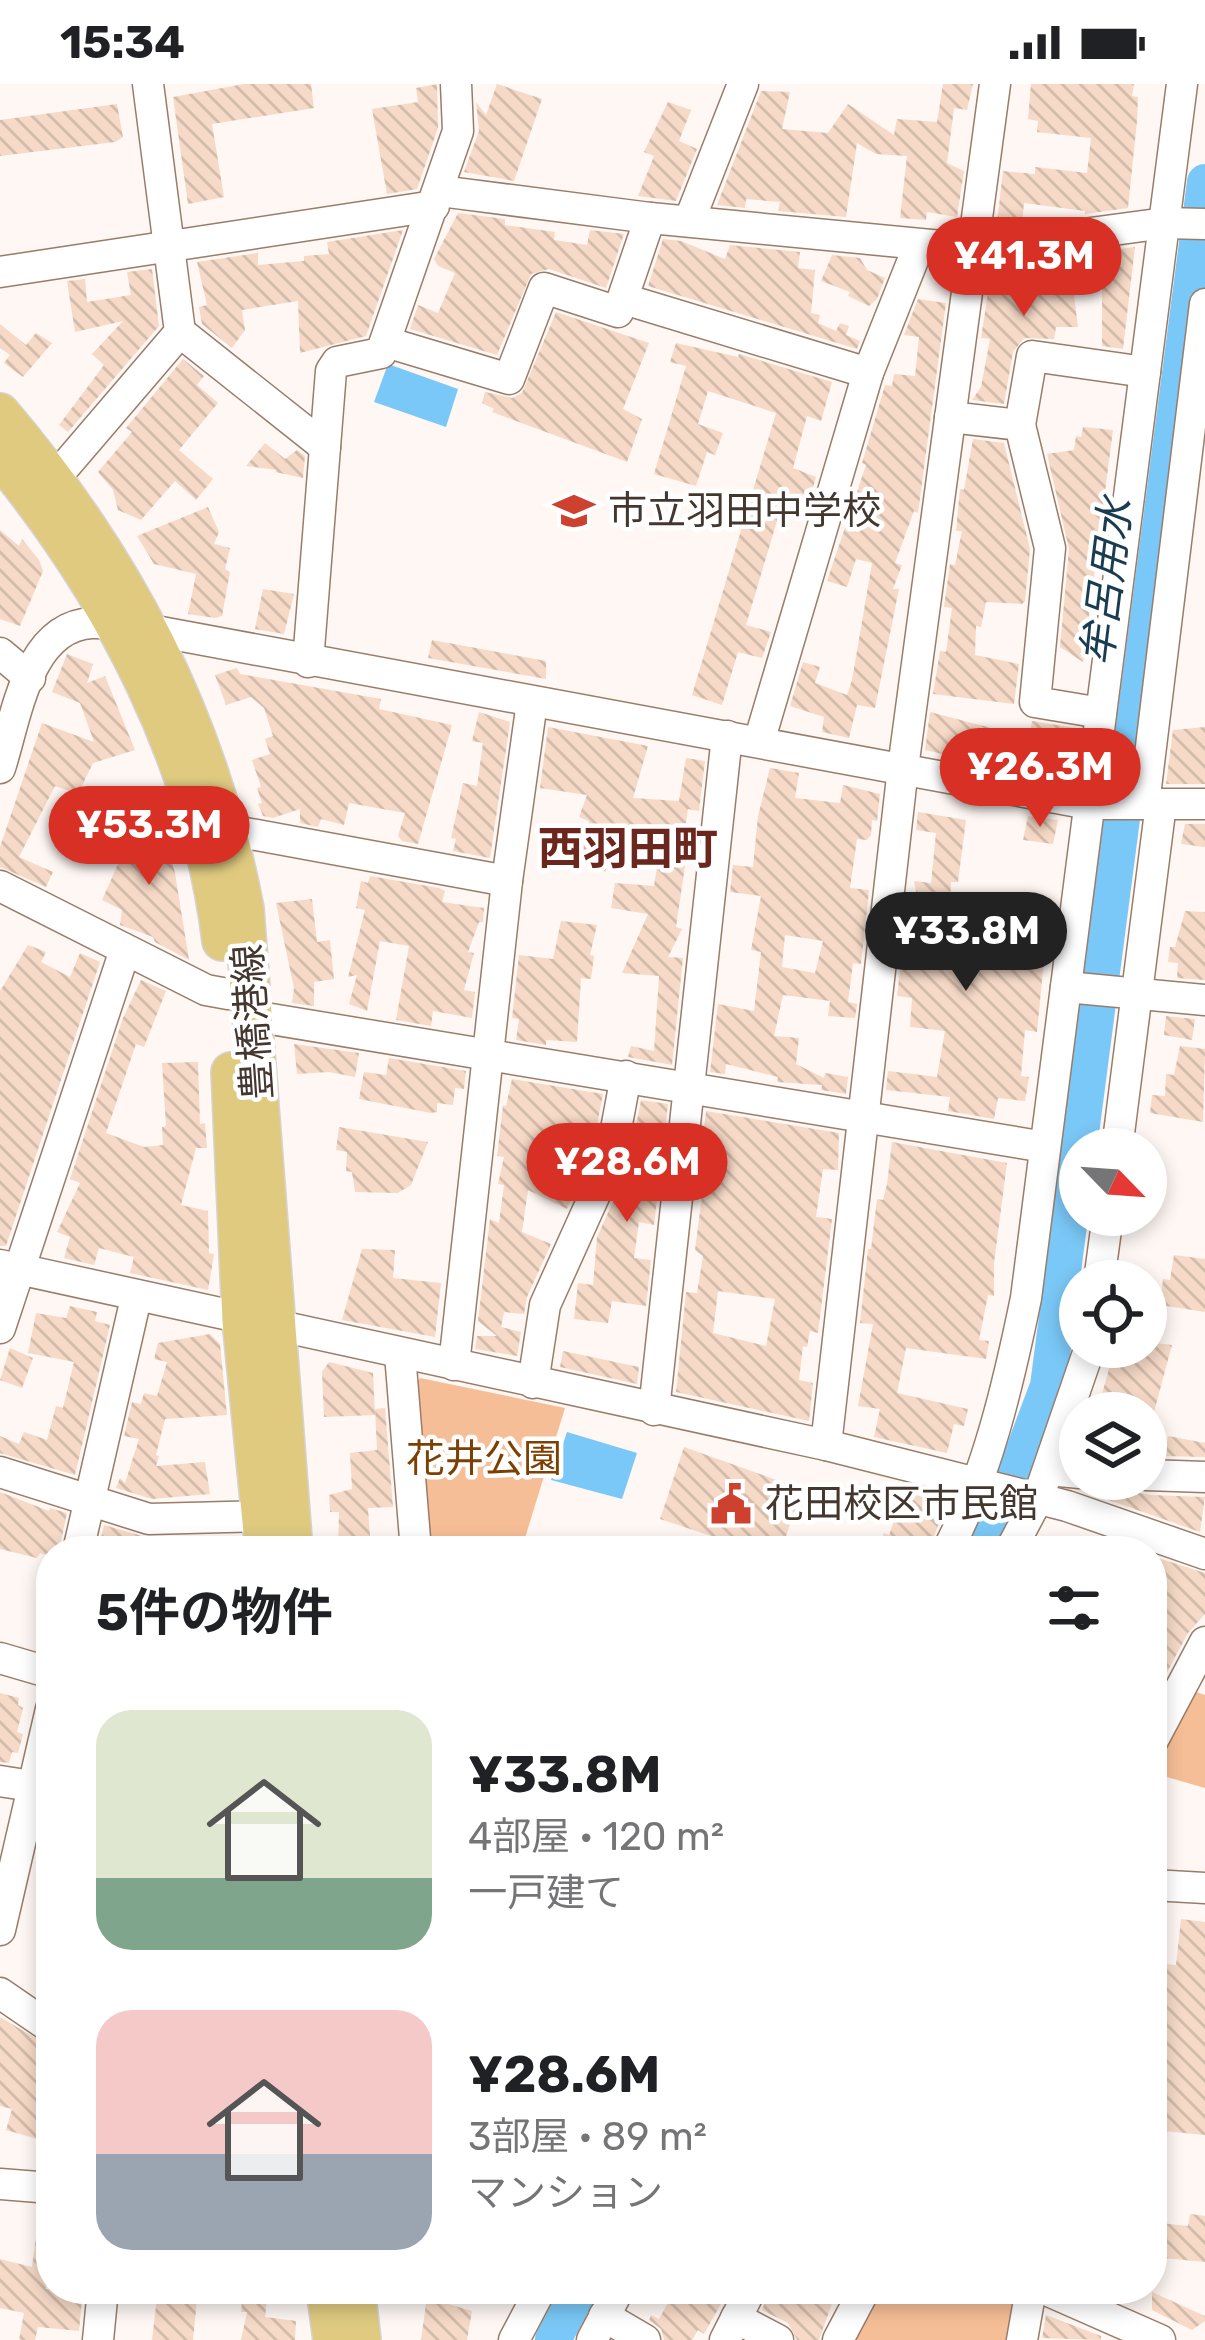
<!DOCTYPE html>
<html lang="ja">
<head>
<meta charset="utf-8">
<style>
  body { margin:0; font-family:Rubik,"Noto Sans JP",sans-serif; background:#f2f2f2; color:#202124; height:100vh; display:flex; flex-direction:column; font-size:45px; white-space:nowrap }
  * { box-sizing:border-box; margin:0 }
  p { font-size:39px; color:#757577 }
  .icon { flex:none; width:66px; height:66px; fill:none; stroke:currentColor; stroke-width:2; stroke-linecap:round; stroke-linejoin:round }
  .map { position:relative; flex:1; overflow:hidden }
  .sheet { position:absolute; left:36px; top:1452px; width:1131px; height:768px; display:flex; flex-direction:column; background:#fff; border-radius:48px; box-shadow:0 6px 18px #0003 }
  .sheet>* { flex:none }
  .needle { width:78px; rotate:115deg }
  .tools { position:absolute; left:1059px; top:1044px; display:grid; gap:24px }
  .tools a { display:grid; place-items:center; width:108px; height:108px; border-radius:50%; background:#fff; box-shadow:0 6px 18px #0003; font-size:60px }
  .price { position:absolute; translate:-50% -102px; padding:0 27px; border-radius:42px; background:#d93025; color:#fff; font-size:39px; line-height:78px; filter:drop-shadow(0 3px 6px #0008) }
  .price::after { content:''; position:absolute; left:50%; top:72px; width:36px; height:27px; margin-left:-18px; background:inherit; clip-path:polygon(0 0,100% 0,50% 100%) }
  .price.selected { background:#222; color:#fff }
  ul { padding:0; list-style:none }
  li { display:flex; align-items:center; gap:36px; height:300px; padding:0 60px }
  li span { display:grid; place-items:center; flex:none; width:336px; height:240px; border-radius:36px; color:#555 }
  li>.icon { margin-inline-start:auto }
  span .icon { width:144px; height:144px; fill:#fffc; stroke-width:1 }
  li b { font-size:51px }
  h2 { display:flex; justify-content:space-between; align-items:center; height:144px; padding:0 60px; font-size:51px }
  .status { display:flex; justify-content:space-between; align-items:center; height:84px; padding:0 60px; background:#fff; direction:ltr }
  .status svg { height:33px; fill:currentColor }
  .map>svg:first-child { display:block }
  .park { fill:#f6be96 }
  .water { fill:#7ac8f7 }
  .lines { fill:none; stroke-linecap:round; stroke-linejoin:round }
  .river { stroke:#7ac8f7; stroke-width:36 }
  .building { fill:url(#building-back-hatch); fill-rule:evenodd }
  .minor-casing { stroke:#997d6a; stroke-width:33 }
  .major-casing { stroke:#d6d3d1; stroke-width:42 }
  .minor { stroke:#fff; stroke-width:30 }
  .major { stroke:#dfca80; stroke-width:39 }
  .labels { text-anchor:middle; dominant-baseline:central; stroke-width:9; stroke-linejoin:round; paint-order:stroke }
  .poi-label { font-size:39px; fill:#43372f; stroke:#fff; text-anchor:start }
  .street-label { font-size:39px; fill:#43372f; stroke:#fff }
  .park-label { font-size:39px; fill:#7d4003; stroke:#fff }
  .water-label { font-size:42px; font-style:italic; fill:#1a3c50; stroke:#fff }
  .quarter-label { font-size:45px; font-weight:bold; fill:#6b271d; stroke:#fff }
</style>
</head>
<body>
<div class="status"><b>15:34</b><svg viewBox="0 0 49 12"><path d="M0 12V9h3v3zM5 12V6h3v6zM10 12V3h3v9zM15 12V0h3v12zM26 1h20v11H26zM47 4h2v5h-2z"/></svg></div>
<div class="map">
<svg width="1205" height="2256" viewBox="0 0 1205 2256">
  <defs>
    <pattern id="building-back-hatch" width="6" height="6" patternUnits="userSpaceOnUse" patternTransform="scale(3)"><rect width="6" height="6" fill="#f6dac7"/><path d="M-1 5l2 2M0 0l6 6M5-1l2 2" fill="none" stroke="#d4bcab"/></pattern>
  </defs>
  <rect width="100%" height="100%" fill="#fef7f3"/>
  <!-- park -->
  <g class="park">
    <path d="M420,1294L565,1324L521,1467H428L415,1302Z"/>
    <path d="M1196,1608L1205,1611V1704L1153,1689Z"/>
    <path d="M881,2205H995C1023,2218 1013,2229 1009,2256H854Z"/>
  </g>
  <!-- water -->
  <g class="water">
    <path d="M388,280L458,305L446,343L374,318Z"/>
    <path d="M567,1348L637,1369L622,1415L551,1396Z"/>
  </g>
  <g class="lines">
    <!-- river -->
    <g class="river">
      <path d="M974,1467L1024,1366L1048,1302L1205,98"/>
      <path d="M553,2256L580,2205"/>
    </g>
  </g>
  <!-- building -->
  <g class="building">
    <path d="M244,0H311L314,24L212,40L224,113L188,120L173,13Z"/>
    <path d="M437,0L438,44L417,105L387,110L372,25L418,18L416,4Z"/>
    <path d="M497,0L542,15L514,97L464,88L479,47L476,18L486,31Z"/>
    <path d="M943,0H973L967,26L954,24L947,79L964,87L957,133L927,128L926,136L900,134L907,72L876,70L857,59L846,133L778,127L780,118L746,115L745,124L717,121L761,7L790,8L782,45L828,49L848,20L894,51L897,35L937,38Z"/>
    <path d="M1031,0H1134L1132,12L1138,13L1137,37L1128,124L1085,130V127L1024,119L1022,139H997L1003,87L1035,90V83L1087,89L1091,54L1037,48L1038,37L1028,35Z"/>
    <path d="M668,18L691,26L679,57L697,65L676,117L638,112L654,72L644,68Z"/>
    <path d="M117,20L123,53L115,58L0,72V36Z"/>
    <path d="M458,129L505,135V141L555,148L554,156L587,161L590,146L624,150L606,204L549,185L531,190L497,271L410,245L418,221L438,229L455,189L438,182L434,175Z"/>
    <path d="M403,146L366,252L300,269L298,217L242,226L245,246L232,264L202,240L199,223L207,221L197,178L258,169V181L304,177V172L329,170L327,158Z"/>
    <path d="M663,155L681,157L725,175L730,161L800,168L798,184L815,186L811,229L820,231L818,239L836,247L840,239L849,242L846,251L860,257L857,265L648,202Z"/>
    <path d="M1135,163L1123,265L1102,262V173L1091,174L1090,169Z"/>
    <path d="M832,171L860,174L867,186L885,194L877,215L869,222L848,212L850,208L821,197Z"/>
    <path d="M1069,172L1078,243H1056L1054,255L1024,254L1013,268L1004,320L972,316L981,303L990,255L981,254L990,196L1024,201L1027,177H1054V174Z"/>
    <path d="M152,185L159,242L68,348L59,341L104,281L92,270L123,237L75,248L67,197L85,195L87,218L131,211L127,188Z"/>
    <path d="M918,215L946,219L918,429L914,427L895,479L902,481L893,505H899L875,624L857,621L849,654L822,648L824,633L790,622L803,578L820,583L815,599L847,611L852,596L872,479L856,475L847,503L827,497L866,381L862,379L885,301L892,302L894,290L915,292L919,253L904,251Z"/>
    <path d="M556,228L649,259L623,325L642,335L627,378L492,328L494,325L482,319L485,308L512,314L522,309Z"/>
    <path d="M0,240L26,261L36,249L52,259L23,293L4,279L10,271L0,264Z"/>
    <path d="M676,259L738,273L739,270L832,298L821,337L807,332L793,384L816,393L809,418L785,410L746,541L771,548L762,574L738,568L722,621L692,611L776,329L708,307L698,340L723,349L715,371L707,368L696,402L654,390L686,282L670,278Z"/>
    <path d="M183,275L204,292L197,301L218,319L179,366L213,395L196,416L175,397L141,436L118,426L113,406L98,388L132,348L126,344Z"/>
    <path d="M1083,343L1113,346L1083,578L1060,563L1069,465L1047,370L1074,366L1076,352L1081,353Z"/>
    <path d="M973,355L1004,359L1030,465L1025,517L1022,520L986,518L981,543L976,542L975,571L1019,580L1014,620L933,610L940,567L946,568L952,524L944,523L950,480L955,481L962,447H956L960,405L964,406Z"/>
    <path d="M265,359L285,375L297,366L305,372L303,394L275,388L277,386L246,382Z"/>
    <path d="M208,423L219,448L214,460L230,464L225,485L230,488L222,532L215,534L188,530L196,490L154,480L137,452Z"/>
    <path d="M0,446L19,462L22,455L39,476L43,487L20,542L0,535Z"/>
    <path d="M263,505L294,510L284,550L255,545Z"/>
    <path d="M432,556L546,577V595L428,574Z"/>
    <path d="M67,570L93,580L87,599L105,592L135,666L93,679L78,710L55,702L19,773L53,788L46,803L0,783V763L42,639L94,658L80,619L52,608Z"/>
    <path d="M237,584L240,590L381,615L379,625L452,641L418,760L402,757L398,752L405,729L349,719L344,741L321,735L318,743L300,739V725L273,734L263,732L258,720L262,719L257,704L261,703L252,676L270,670L265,655L273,652L264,624L251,613L226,621L215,591Z"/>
    <path d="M479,628L510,638L490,774L453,767L456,755L451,754L463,699L477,702L483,659L472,657Z"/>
    <path d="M930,628L1029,654L1032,637L1075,644L1070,685H1063L1062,690L1007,685L925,666Z"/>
    <path d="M548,643L648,662L633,714L679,717L686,674L705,677L699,727L688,725L681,772L685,782L676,843L682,845L668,873L683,874L672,981L628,973L631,962L654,967L659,892L622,889L648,830L611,824L615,799L654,802L661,758L654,756V751L621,744L605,788L575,776L589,737L579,733L587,711L540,704Z"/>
    <path d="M1205,643V700H1166L1173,646Z"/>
    <path d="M770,684L799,689L795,714L840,719L843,701L880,710L877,737L872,736L871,751L867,756L857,755L850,804L869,806L861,880L853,879L848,918L857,920L855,934L828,932L830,917L783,911L774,952L799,954L796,980L824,994L825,989L848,993L846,1010L821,1006L822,1001L777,998L778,993L726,980L725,990L710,988L718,920L754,927L761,868L751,866L761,812L730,808L733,781L753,783L758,732ZM785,851L823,857L815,889L782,883Z"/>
    <path d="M158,726L175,789L189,876L155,858L153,853L120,841L122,826L102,816L122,771L126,772L140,747L138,738L143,736V729Z"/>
    <path d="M918,728L966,736L958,798H951L948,856L1045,866L1037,948L1025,946L1021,992L1029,993L1025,1017L998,1014L994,1035L948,1027L950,1013L886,1006L888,987L937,993L945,947L910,943L912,914L897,912L904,851L912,852L917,812L914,797L931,799L936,749L916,746Z"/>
    <path d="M1028,732L1058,736L1053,760L1023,756Z"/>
    <path d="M1185,740H1205V763L1181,760Z"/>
    <path d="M370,792L439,804L445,807L442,818L484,824L483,838H479L468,868L474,869L464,906L475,908L472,934L433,927L431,942L396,936L409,862L380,857L367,927L349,920L357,891L348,893L365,826L356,824L361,797L368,799Z"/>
    <path d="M312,815L317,858L330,856L334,895L314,898V922L292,919L294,904L276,819Z"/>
    <path d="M1185,827L1205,828V896L1177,894L1178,879L1168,878L1170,863H1175Z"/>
    <path d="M561,837L597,841L590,871L594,872L591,895L581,894L577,958L546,956V961L516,956L519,935L512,934L519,871L553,875Z"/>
    <path d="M28,861L46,868L41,878L70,893L80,869L100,878L6,1162H0V907Z"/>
    <path d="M141,896L166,907L144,963L136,960L106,1049L144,1063L163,1061L162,1043L166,1042L162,979L198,978L200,1040L205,1039L207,1064H196L181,1121L208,1127L209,1169L214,1170L208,1206L130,1189L134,1173L99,1164L94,1181L64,1174L70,1153L57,1148L80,1099L70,1095L123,934Z"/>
    <path d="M1166,932L1195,935L1192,956L1164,951Z"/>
    <path d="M294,960L359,969L355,993L329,988L297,990Z"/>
    <path d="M1180,962L1205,965L1203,1038L1150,1029L1152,1011L1165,1012L1166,990L1174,991Z"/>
    <path d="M389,974L466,987L464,1005L455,1004L453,1021L437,1019V1028L431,1029L359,1015L364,988L386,991Z"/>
    <path d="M512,995L603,1010L591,1071L567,1125L528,1106L522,1148L551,1160L527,1213L524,1230L504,1228L501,1243L521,1248L517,1272L475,1265L477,1252H497L478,1237L490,1135L499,1139L504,1101L498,1100L504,1073L497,1072L503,1021L506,1022Z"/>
    <path d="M641,1016L668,1020L654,1141L639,1138L634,1174L651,1176L646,1222L612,1217L608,1239L574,1235L578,1199L593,1201L597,1153L628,1085Z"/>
    <path d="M706,1027L839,1049L838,1086L823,1085L816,1133L832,1135L818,1249L810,1247L807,1263L803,1262L799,1296L813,1299L809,1337L676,1308L686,1208L697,1209L703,1172L695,1166L708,1065H702ZM718,1207L775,1215L766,1262L713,1249Z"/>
    <path d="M339,1043L428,1058L411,1101L398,1109L355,1108L352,1088L346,1087L347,1068L336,1066Z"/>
    <path d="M892,1058L1007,1079L994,1179V1212L988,1211L979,1256L989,1257L986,1275L906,1264L897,1309L968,1325L964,1342L954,1340L947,1369L874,1353L880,1325L858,1322L873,1240L860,1239L868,1165H871L877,1115L883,1116L887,1100Z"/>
    <path d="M362,1165L395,1166L393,1194L441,1199L435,1253L342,1236Z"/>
    <path d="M1174,1171L1205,1175V1228L1160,1221L1163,1195L1170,1196Z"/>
    <path d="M70,1222L97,1228L95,1237L110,1241L75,1391L0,1369V1352L19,1360L24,1348L47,1356L56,1322L63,1324L74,1278L28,1269L36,1229L66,1234Z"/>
    <path d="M210,1250L220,1260L227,1331L165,1335L156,1371L159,1372L156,1382L205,1378L210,1410L152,1415L116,1404L120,1394L125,1399L139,1355L124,1352L132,1318L141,1320L144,1309L157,1312L167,1278L154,1275L158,1259Z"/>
    <path d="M1146,1258L1172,1261L1154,1328L1102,1310L1115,1263H1146Z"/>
    <path d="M10,1264L33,1274L22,1304L0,1296Z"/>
    <path d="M563,1267L639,1283L637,1300L560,1283Z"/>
    <path d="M329,1278L373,1289L375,1331L324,1333L322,1288Z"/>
    <path d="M385,1324L393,1423L368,1424L371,1467H338L339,1428H330L329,1411L352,1405L350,1369L377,1366L375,1325Z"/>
    <path d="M1168,1352L1205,1359V1373L1165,1372Z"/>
    <path d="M684,1363L802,1405L781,1467H756L660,1435Z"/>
    <path d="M1112,1404L1150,1411L1205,1413L1200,1448L1106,1415Z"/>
    <path d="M0,1408L49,1427L50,1424L67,1429L59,1467H51V1473L40,1469L37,1474L0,1465Z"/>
    <path d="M904,1409L948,1417L928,1467H879L884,1449L889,1451Z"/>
    <path d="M104,1441L149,1454L203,1453V1461L187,1463L185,1467H98Z"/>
    <path d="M1155,1473L1205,1489V1530L1188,1549L1152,1616V1574L1167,1546L1152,1538Z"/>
    <path d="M0,1609L19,1614L18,1621L23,1624L17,1648L23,1650L18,1669L12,1668L9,1679L0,1678Z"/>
    <path d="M1181,1835L1205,1838V2051L1152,2046V1879L1176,1881Z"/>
    <path d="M0,1933L51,1963V2059L6,2046L12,2025L0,2022Z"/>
    <path d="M40,2123H51L46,2205H83L79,2247L38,2243L35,2256H19L24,2229L0,2224V2175L32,2183Z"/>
    <path d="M1190,2130L1205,2132V2178L1152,2173V2138L1188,2142Z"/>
    <path d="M158,2205H198L193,2256H152Z"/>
    <path d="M243,2205H268L265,2233L296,2237L295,2256H241L247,2228H241Z"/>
    <path d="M428,2205H452L445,2219L472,2227L467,2256H421Z"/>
    <path d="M691,2205H719L727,2209L704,2250L698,2246L692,2256H664L661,2245L649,2236L651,2231L659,2235L673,2210L685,2216Z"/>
    <path d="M770,2205H792L813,2215L818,2206L834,2214L819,2256H797L788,2239L762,2226Z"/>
    <path d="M1152,2208L1205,2232V2237L1192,2246L1152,2226Z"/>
    <path d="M1046,2231L1101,2252V2256L1042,2254Z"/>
  </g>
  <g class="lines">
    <!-- minor casing -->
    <g class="minor-casing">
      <g id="minor">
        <path d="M440,107L650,134L973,165L1165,139L1205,140"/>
        <path d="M690,135L743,0"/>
        <path d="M0,188L434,122"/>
        <path d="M624,215L868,289"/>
        <path d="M180,248L325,363"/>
        <path d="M386,258L509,295L544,204L618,228L650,134"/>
        <path d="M950,333L1020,341L1050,464L1035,618L1101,629"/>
        <path d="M1020,341L1032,272L1145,288"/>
        <path d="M55,394L180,248L148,0"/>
        <path d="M0,569L30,594"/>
        <path d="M308,578L331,287L337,278L381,269L458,47L456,0"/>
        <path d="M759,658L868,289L919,161"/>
        <path d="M0,684C16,635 27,542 92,539C111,538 131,543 150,546L1089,720H1205"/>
        <path d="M1144,720L1205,220"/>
        <path d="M229,746L507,797"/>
        <path d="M0,802L206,906L228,910"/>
        <path d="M1066,903L1205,916"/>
        <path d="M253,932L1045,1063"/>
        <path d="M1117,1065L1161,720"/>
        <path d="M0,1181L826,1361L1067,1422L1205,1470"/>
        <path d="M1099,1197L1108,1131"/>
        <path d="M0,1244L125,866"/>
        <path d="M400,1270L416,1467"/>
        <path d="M454,1281L507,797L532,618"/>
        <path d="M533,1299L545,1221L610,1077L626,992"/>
        <path d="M654,1326L727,652"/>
        <path d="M826,1361L903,684L995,0"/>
        <path d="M1049,1386L1080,1389"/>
        <path d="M0,1388L149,1435L263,1432"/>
        <path d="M1146,1391L1205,1393"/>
        <path d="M78,1467L136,1214"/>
        <path d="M947,1467C987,1392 1009,1297 1026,1214L1182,0"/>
        <path d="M1010,1467L1038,1414L1090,1263"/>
        <path d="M0,1574L51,1589"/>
        <path d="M1152,1658L1205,1558"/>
        <path d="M0,1697L51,1705"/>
        <path d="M1152,1801L1205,1804"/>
        <path d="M0,1846L51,1625"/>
        <path d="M0,1909L51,1944"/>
        <path d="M0,2100L51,2104"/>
        <path d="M1044,2205L1160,2256"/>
        <path d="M604,2232L645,2256"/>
        <path d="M736,2234L778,2256"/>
        <path d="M98,2256L103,2205"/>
        <path d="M514,2256L541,2205"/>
        <path d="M592,2256L619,2205"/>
        <path d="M725,2256L751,2205"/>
        <path d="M838,2256L865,2205"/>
        <path d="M1022,2256L1031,2205"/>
      </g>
    </g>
    <!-- major casing -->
    <g class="major-casing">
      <g id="major">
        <path d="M0,329C125,476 208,635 244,825L293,1467"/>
        <path d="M0,373C114,512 200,677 222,857"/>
        <path d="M231,988L242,1236L265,1467"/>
        <path d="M326,2205L333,2256"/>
        <path d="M355,2205L361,2256"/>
      </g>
    </g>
    <!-- minor -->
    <use href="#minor" class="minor"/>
    <!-- major -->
    <use href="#major" class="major"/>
  </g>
  <!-- icons -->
  <defs>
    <g id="school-bare" transform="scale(3.24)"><path d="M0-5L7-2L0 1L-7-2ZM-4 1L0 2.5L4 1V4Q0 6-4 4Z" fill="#cd412e" stroke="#fff" stroke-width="2.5" paint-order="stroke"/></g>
    <g id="civic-bare" transform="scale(3.24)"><path d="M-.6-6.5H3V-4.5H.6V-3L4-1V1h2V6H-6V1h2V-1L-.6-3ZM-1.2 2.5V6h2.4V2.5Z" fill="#cd412e" stroke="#fff" stroke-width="2.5" paint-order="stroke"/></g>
  </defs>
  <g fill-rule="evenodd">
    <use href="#school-bare" x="574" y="427"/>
    <use href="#civic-bare" x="731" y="1420"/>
  </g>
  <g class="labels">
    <!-- poi labels -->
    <g class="poi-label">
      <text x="608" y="427">市立羽田中学校</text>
      <text x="765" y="1420">花田校区市民館</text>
    </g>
    <!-- street labels -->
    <g class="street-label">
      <text transform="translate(253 938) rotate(-94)">豊橋港線</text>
    </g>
    <!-- park labels -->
    <g class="park-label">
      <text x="484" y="1375">花井公園</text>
    </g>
    <!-- water labels -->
    <g class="water-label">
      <text transform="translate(1107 498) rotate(-83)">牟呂用水</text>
    </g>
    <!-- quarter labels -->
    <g class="quarter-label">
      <text x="628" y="764">西羽田町</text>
    </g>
  </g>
</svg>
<div class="tools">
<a><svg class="needle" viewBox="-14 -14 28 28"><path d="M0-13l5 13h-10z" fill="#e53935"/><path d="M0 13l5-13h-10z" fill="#757577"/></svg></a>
<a><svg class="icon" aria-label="locate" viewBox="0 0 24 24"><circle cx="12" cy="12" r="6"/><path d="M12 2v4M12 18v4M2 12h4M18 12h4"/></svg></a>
<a><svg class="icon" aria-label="layers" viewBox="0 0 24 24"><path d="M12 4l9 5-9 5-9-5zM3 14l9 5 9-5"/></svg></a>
</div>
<b class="price" style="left:1024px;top:235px">¥41.3M</b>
<b class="price" style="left:1040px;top:746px">¥26.3M</b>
<b class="price" style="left:149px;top:804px">¥53.3M</b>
<b class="price selected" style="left:966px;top:910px">¥33.8M</b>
<b class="price" style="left:627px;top:1141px">¥28.6M</b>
<section class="sheet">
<h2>5件の物件<svg class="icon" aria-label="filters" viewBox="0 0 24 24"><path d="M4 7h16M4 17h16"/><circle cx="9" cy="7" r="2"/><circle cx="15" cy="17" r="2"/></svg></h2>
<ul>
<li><span style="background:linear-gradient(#dfe7d0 70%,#7fa58c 0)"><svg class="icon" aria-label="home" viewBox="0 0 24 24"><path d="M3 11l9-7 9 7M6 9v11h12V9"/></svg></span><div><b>¥33.8M</b><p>4部屋 · 120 m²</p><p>一戸建て</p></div></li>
<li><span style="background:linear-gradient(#f6c9c9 60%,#9aa5b1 0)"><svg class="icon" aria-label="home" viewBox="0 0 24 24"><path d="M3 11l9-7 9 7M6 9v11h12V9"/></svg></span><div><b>¥28.6M</b><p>3部屋 · 89 m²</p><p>マンション</p></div></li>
</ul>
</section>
</div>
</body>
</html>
